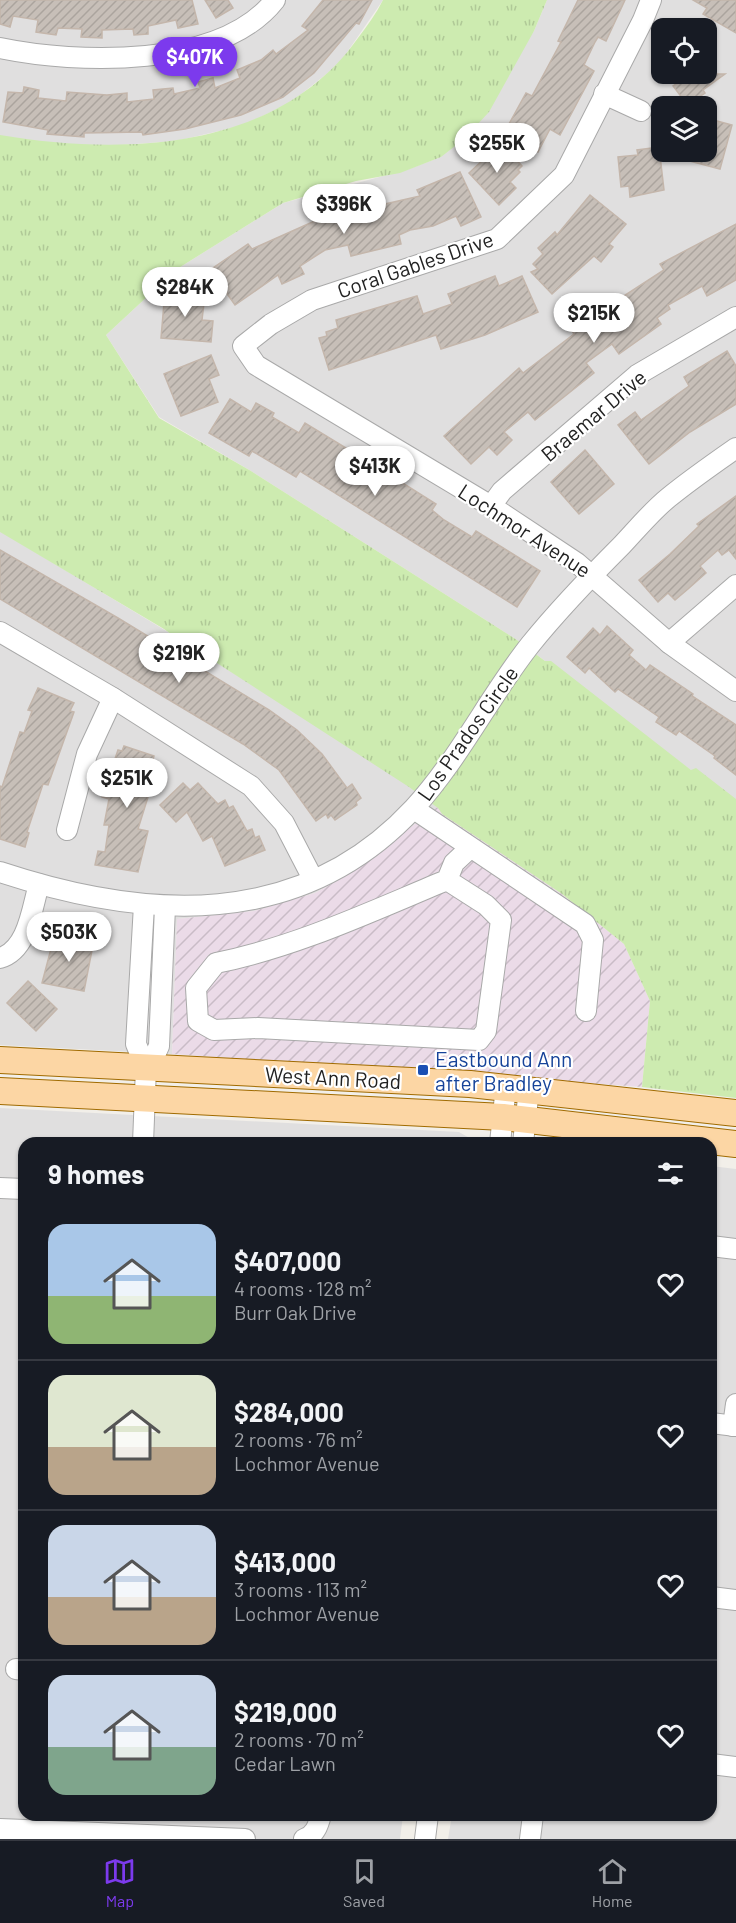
<!DOCTYPE html>
<html lang="en">
<head>
<meta charset="utf-8">
<style>
  body { margin:0; font-family:Barlow,sans-serif; background:#242831; color:#f1f3f6; height:100vh; display:flex; flex-direction:column; font-size:22px; white-space:nowrap }
  * { box-sizing:border-box; margin:0 }
  p { font-size:20px; color:#9ea1a6 }
  .icon { flex:none; width:33px; height:33px; fill:none; stroke:currentColor; stroke-width:2; stroke-linecap:round; stroke-linejoin:round }
  .map { position:relative; flex:1; overflow:hidden }
  .sheet { position:absolute; left:18px; top:1137px; width:699px; height:684px; display:flex; flex-direction:column; background:#171b24; border-radius:18px; box-shadow:0 2px 4px #0004 }
  .sheet>* { flex:none }
  .tools { position:absolute; left:651px; top:18px; display:grid; gap:12px }
  .tools a { display:grid; place-items:center; width:66px; height:66px; border-radius:12px; background:#171b24; box-shadow:0 2px 4px #0004; font-size:30px }
  .price { position:absolute; translate:-50% -51px; padding:0 14px; border-radius:21px; background:#fff; color:#222; font-size:20px; line-height:39px; filter:drop-shadow(0 2px 3px #0008) }
  .price::after { content:''; position:absolute; left:50%; top:36px; width:18px; height:14px; margin-left:-9px; background:inherit; clip-path:polygon(0 0,100% 0,50% 100%) }
  .price.current { background:#7c3aed; color:#fff }
  ul { padding:0; list-style:none }
  li { display:flex; align-items:center; gap:18px; height:150px; padding:0 30px }
  li+li { border-top:2px solid #363941 }
  li span { display:grid; place-items:center; flex:none; width:168px; height:120px; border-radius:18px; color:#555 }
  li>.icon { margin-inline-start:auto }
  span .icon { width:72px; height:72px; fill:#fffc; stroke-width:1 }
  li b { font-size:26px }
  h2 { display:flex; justify-content:space-between; align-items:center; height:72px; padding:0 30px; font-size:26px }
  .tab-bar { display:flex; justify-content:space-around; align-items:center; height:84px; border-top:2px solid #363941; background:#171b24; font-size:16px; color:#9ea1a6 }
  .tab-bar a { display:grid; justify-items:center; gap:3px }
  .tab-bar .current { color:#7c3aed }
  .map>svg:first-child { display:block }
  .residential { fill:#e0dfdf; fill-rule:evenodd }
  .industrial { fill:url(#industrial-furrows) }
  .grass { fill:url(#grass-tufts) }
  .building { fill:url(#building-hatch); stroke:#c4b6ab; stroke-width:1.5 }
  .lines { fill:none; stroke-linecap:round; stroke-linejoin:round }
  .minor-casing { stroke:#a9a9a9; stroke-width:22 }
  .major-casing { stroke:#a06b00; stroke-width:28 }
  .minor { stroke:#fff; stroke-width:20 }
  .major { stroke:#fcd6a4; stroke-width:26 }
  .transit-dot { fill:#1a4fb4; stroke:#fff; stroke-width:2 }
  .labels { text-anchor:middle; dominant-baseline:central; stroke-width:4.5; stroke-linejoin:round; paint-order:stroke }
  .street-label { font-size:21px; fill:#222; stroke:#fff }
  .transit-label { font-size:21px; fill:#164399; stroke:#fff; text-anchor:start }
</style>
</head>
<body>
<div class="map">
<svg width="736" height="1839" viewBox="0 0 736 1839">
  <defs>
    <pattern id="industrial-furrows" width="10" height="10" patternUnits="userSpaceOnUse" patternTransform="scale(1.5)"><rect width="10" height="10" fill="#ebdbe8"/><path d="M-1 1l2-2M0 10L10 0M9 11l2-2" fill="none" stroke="#c9bcc7"/></pattern>
    <pattern id="grass-tufts" width="24" height="20" patternUnits="userSpaceOnUse" patternTransform="scale(1.5)"><rect width="24" height="20" fill="#cdebb0"/><path d="M3 7l-1-3M5 7V3M7 7l1-3M15 17l-1-3M17 17v-4M19 17l1-3" fill="none" stroke="#b0c997"/></pattern>
    <pattern id="building-hatch" width="6" height="6" patternUnits="userSpaceOnUse" patternTransform="scale(1.5)"><rect width="6" height="6" fill="#c7bfb8"/><path d="M-1 1l2-2M0 6l6-6M5 7l2-2" fill="none" stroke="#aba49e"/></pattern>
  </defs>
  <rect width="100%" height="100%" fill="#f2efe9"/>
  <!-- residential -->
  <g class="residential">
    <path d="M0,0H383L339,64L290,103L241,126L176,141L95,147L24,143L0,136Z"/>
    <path d="M547,0H736V804L517,640L251,471L159,417L106,335L177,269L283,203L409,169L441,157L534,31ZM662,28H706V74H662ZM662,106H706V152H662Z"/>
    <path d="M0,531L183,641L414,788L437,807L351,873L315,893L254,911L177,919L172,1054L0,1045Z"/>
    <path d="M0,1108L459,1132L478,1143H24V1815H403L400,1839H0Z"/>
    <path d="M711,1166L736,1169V1839H448L452,1815H711Z"/>
  </g>
  <!-- industrial -->
  <path class="industrial" d="M437,807L562,894L624,944L650,1001L642,1087L172,1054L177,919L254,911L315,893L351,873Z"/>
  <!-- grass -->
  <path class="grass" d="M383,0H547L534,31L489,112L464,139L441,157L400,173L356,181L283,203L177,269L106,335L159,418L251,471L517,640L545,661H551L691,770L696,768L736,799V1098L642,1087L650,1001L624,944L562,894L442,814L438,808L409,787L206,656L197,653L164,629L0,532V135C124,156 278,151 358,38C367,26 376,14 383,0Z"/>
  <!-- building -->
  <g class="building">
    <path d="M0,0H192L198,24L178,28L176,20L148,26V34L134,35L133,29L102,30V38L81,37L82,29L58,28L56,35L36,32L38,20L13,16L10,27L0,24Z"/>
    <path d="M205,0H228L233,8L216,18Z"/>
    <path d="M323,0H372L359,24L356,23L314,73L283,97L241,115L185,129L143,135L142,132L84,133V137L47,134L48,130L3,122L8,92L23,93L24,87L39,90L38,98L66,101L67,92L107,95L127,93V102L154,99L153,90L173,88L174,94L200,88L198,82L213,78L215,88L240,78L237,70L261,60L273,50L276,54L308,30L302,26Z"/>
    <path d="M578,0H625L606,41L598,37L595,42L584,65L594,71L560,135L550,129L538,152L504,133L526,93L532,96L561,42L558,41Z"/>
    <path d="M693,0H736V33L703,14L707,8Z"/>
    <path d="M706,59L717,74H725L703,90L705,93L690,103H686L673,86L680,81L676,74H706Z"/>
    <path d="M706,118L732,125L720,169L667,155L668,152H706Z"/>
    <path d="M501,143L522,166L518,170L520,172L510,182L516,188L499,205L469,173Z"/>
    <path d="M659,147L664,190L630,197L629,186L621,187L618,157L638,155L637,150Z"/>
    <path d="M460,172L481,217L461,226L456,216L433,226L410,230L399,235L401,244L351,256L348,245L325,250L300,266L304,274L282,284L278,275L235,305L210,270L248,244L252,249L317,220L316,213L361,202L363,209L420,196L417,190Z"/>
    <path d="M590,195L626,224L609,244L613,247L601,262L594,256L552,294L531,272L538,269L533,264L543,254L538,248L555,232L557,235Z"/>
    <path d="M736,224V280L707,296L702,286L668,305L670,309L657,318L661,324L619,354L612,344L586,363L594,373L535,420L528,412L504,432L512,440L497,455L489,447L471,464L444,436L519,368L523,373L574,334L569,326L607,300L610,305L664,270L660,264Z"/>
    <path d="M495,276L499,286L522,276L538,312L485,335L441,349L436,335L329,370L319,338L327,336L326,332L338,328L336,320L417,296L423,314L452,304L448,294Z"/>
    <path d="M165,291L205,295L202,320L213,321L211,342L161,338Z"/>
    <path d="M727,351L736,366V404L690,432L649,464L618,425L635,412L641,420L689,386L684,377Z"/>
    <path d="M211,355L219,375L209,379L218,402L181,416L164,374Z"/>
    <path d="M230,399L251,412L256,403L274,413L272,417L299,433L305,423L346,448L341,456L366,472L371,463L436,504L432,510L444,520L472,537L476,531L540,571L517,607L300,471L296,477L252,451L249,456L209,433Z"/>
    <path d="M585,450L614,484L579,514L551,482Z"/>
    <path d="M736,496V559L729,550L722,555L718,550L700,566L706,573L688,589L675,600L668,593L658,602L639,580L670,554L699,526L697,524Z"/>
    <path d="M0,550L118,618L269,710L297,730L322,754L347,788L352,784L361,798L356,802L357,805L335,820L331,815L328,818L326,814L316,821L279,770L243,744L0,599Z"/>
    <path d="M607,626L633,650L629,655L646,670L650,665L693,694L692,696L736,725V775L714,758L715,756L679,731L676,735L656,722L659,717L618,689L615,692L589,668L585,673L567,657L593,628L600,635Z"/>
    <path d="M38,688L74,703L70,711L74,712L48,785L43,784L27,832L29,833L25,847L0,839V786L2,787L20,732L24,733L32,711L28,710Z"/>
    <path d="M124,746L154,756L152,763L158,765L138,829L148,831L138,872L95,865L98,851L105,852L109,825H104L109,799L102,797L118,750L122,751Z"/>
    <path d="M183,783L190,790L198,783L218,804L225,800L229,808L233,806L247,831L252,829L255,838L259,836L265,850L225,866L212,836L203,841L187,812L176,822L160,805Z"/>
    <path d="M63,934L94,940L84,991L42,983L53,941L61,942Z"/>
    <path d="M28,981L57,1009L36,1031L7,1003Z"/>
  </g>
  <g class="lines">
    <!-- minor casing -->
    <g class="minor-casing">
      <g id="minor">
        <path d="M651,0L643,20L564,175L497,239L312,300L271,324L243,346L256,365L491,506L577,563L669,643L736,691"/>
        <path d="M0,48C77,64 221,69 275,0"/>
        <path d="M604,94L641,111"/>
        <path d="M491,506L502,491L637,375L736,317"/>
        <path d="M0,632L113,698L251,786L284,823L313,879"/>
        <path d="M669,643L736,585"/>
        <path d="M414,809L585,924L593,940L586,1011"/>
        <path d="M67,830L87,754L113,698"/>
        <path d="M0,872C145,920 300,931 414,808C459,759 489,697 530,645C559,609 590,577 622,545C637,529 652,511 668,498C690,480 713,464 736,448"/>
        <path d="M447,880L486,905L501,920L486,1031L479,1040L258,1028L214,1030L198,1021L196,988L216,963C296,947 372,911 447,880L454,863L470,848"/>
        <path d="M0,958C28,950 32,908 39,884"/>
        <path d="M146,1068L154,1057L159,1046L165,907"/>
        <path d="M143,1143L146,1068L136,1044L144,905"/>
        <path d="M500,1143L506,1086"/>
        <path d="M523,1143L529,1089"/>
        <path d="M0,1188L24,1189"/>
        <path d="M711,1246L736,1249"/>
        <path d="M711,1423L736,1426"/>
        <path d="M733,1426L736,1404"/>
        <path d="M711,1597L736,1600"/>
        <path d="M16,1669L24,1670"/>
        <path d="M711,1764L736,1767"/>
        <path d="M0,1829L245,1839"/>
        <path d="M304,1839C315,1835 318,1826 321,1815"/>
        <path d="M425,1839L428,1815"/>
        <path d="M530,1839L533,1815"/>
      </g>
    </g>
    <!-- major casing -->
    <g class="major-casing">
      <g id="major">
        <path d="M0,1060L470,1084L736,1113"/>
        <path d="M0,1091L503,1117L736,1144"/>
      </g>
    </g>
    <!-- minor -->
    <use href="#minor" class="minor"/>
    <!-- major -->
    <use href="#major" class="major"/>
  </g>
  <!-- markers -->
  <rect class="transit-dot" x="417" y="1064" width="12" height="12" rx="3"/>
  <g class="labels">
    <!-- street labels -->
    <g class="street-label">
      <text transform="translate(415 264) rotate(-19)">Coral Gables Drive</text>
      <text transform="translate(593 415) rotate(-40)">Braemar Drive</text>
      <text transform="translate(525 530) rotate(33)">Lochmor Avenue</text>
      <text transform="translate(467 733) rotate(-55)">Los Prados Circle</text>
      <text transform="translate(333 1077) rotate(3)">West Ann Road</text>
    </g>
    <!-- transit labels -->
    <g class="transit-label">
      <text x="435" y="1058">Eastbound Ann<tspan x="435" dy="24">after Bradley</tspan></text>
    </g>
  </g>
</svg>
<div class="tools">
<a><svg class="icon" aria-label="locate" viewBox="0 0 24 24"><circle cx="12" cy="12" r="6"/><path d="M12 2v4M12 18v4M2 12h4M18 12h4"/></svg></a>
<a><svg class="icon" aria-label="layers" viewBox="0 0 24 24"><path d="M12 4l9 5-9 5-9-5zM3 14l9 5 9-5"/></svg></a>
</div>
<b class="price current" style="left:195px;top:88px">$407K</b>
<b class="price" style="left:497px;top:174px">$255K</b>
<b class="price" style="left:344px;top:235px">$396K</b>
<b class="price" style="left:185px;top:318px">$284K</b>
<b class="price" style="left:594px;top:344px">$215K</b>
<b class="price" style="left:375px;top:497px">$413K</b>
<b class="price" style="left:179px;top:684px">$219K</b>
<b class="price" style="left:127px;top:809px">$251K</b>
<b class="price" style="left:69px;top:963px">$503K</b>
<section class="sheet">
<h2>9 homes<svg class="icon" aria-label="filters" viewBox="0 0 24 24"><path d="M4 7h16M4 17h16"/><circle cx="9" cy="7" r="2"/><circle cx="15" cy="17" r="2"/></svg></h2>
<ul>
<li><span style="background:linear-gradient(#a9c7e8 60%,#8fb573 0)"><svg class="icon" aria-label="home" viewBox="0 0 24 24"><path d="M3 11l9-7 9 7M6 9v11h12V9"/></svg></span><div><b>$407,000</b><p>4 rooms · 128 m²</p><p>Burr Oak Drive</p></div><svg class="icon" aria-label="heart" viewBox="0 0 24 24"><path d="M12 20l-8-8c-3-5 5-10 8-4 3-6 11-1 8 4z"/></svg></li>
<li><span style="background:linear-gradient(#dfe7d0 60%,#b9a48a 0)"><svg class="icon" aria-label="home" viewBox="0 0 24 24"><path d="M3 11l9-7 9 7M6 9v11h12V9"/></svg></span><div><b>$284,000</b><p>2 rooms · 76 m²</p><p>Lochmor Avenue</p></div><svg class="icon" aria-label="heart" viewBox="0 0 24 24"><path d="M12 20l-8-8c-3-5 5-10 8-4 3-6 11-1 8 4z"/></svg></li>
<li><span style="background:linear-gradient(#c9d6e8 60%,#b9a48a 0)"><svg class="icon" aria-label="home" viewBox="0 0 24 24"><path d="M3 11l9-7 9 7M6 9v11h12V9"/></svg></span><div><b>$413,000</b><p>3 rooms · 113 m²</p><p>Lochmor Avenue</p></div><svg class="icon" aria-label="heart" viewBox="0 0 24 24"><path d="M12 20l-8-8c-3-5 5-10 8-4 3-6 11-1 8 4z"/></svg></li>
<li><span style="background:linear-gradient(#c9d6e8 60%,#7fa58c 0)"><svg class="icon" aria-label="home" viewBox="0 0 24 24"><path d="M3 11l9-7 9 7M6 9v11h12V9"/></svg></span><div><b>$219,000</b><p>2 rooms · 70 m²</p><p>Cedar Lawn</p></div><svg class="icon" aria-label="heart" viewBox="0 0 24 24"><path d="M12 20l-8-8c-3-5 5-10 8-4 3-6 11-1 8 4z"/></svg></li>
</ul>
</section>
</div>
<nav class="tab-bar">
<a class="current"><svg class="icon" aria-label="map" viewBox="0 0 24 24"><path d="M3 6l6-2 6 2 6-2v14l-6 2-6-2-6 2zM9 4v14M15 6v14"/></svg>Map</a>
<a><svg class="icon" aria-label="saved" viewBox="0 0 24 24"><path d="M7 4h10v16l-5-4-5 4z"/></svg>Saved</a>
<a><svg class="icon" aria-label="home" viewBox="0 0 24 24"><path d="M3 11l9-7 9 7M6 9v11h12V9"/></svg>Home</a>
</nav>
</body>
</html>
